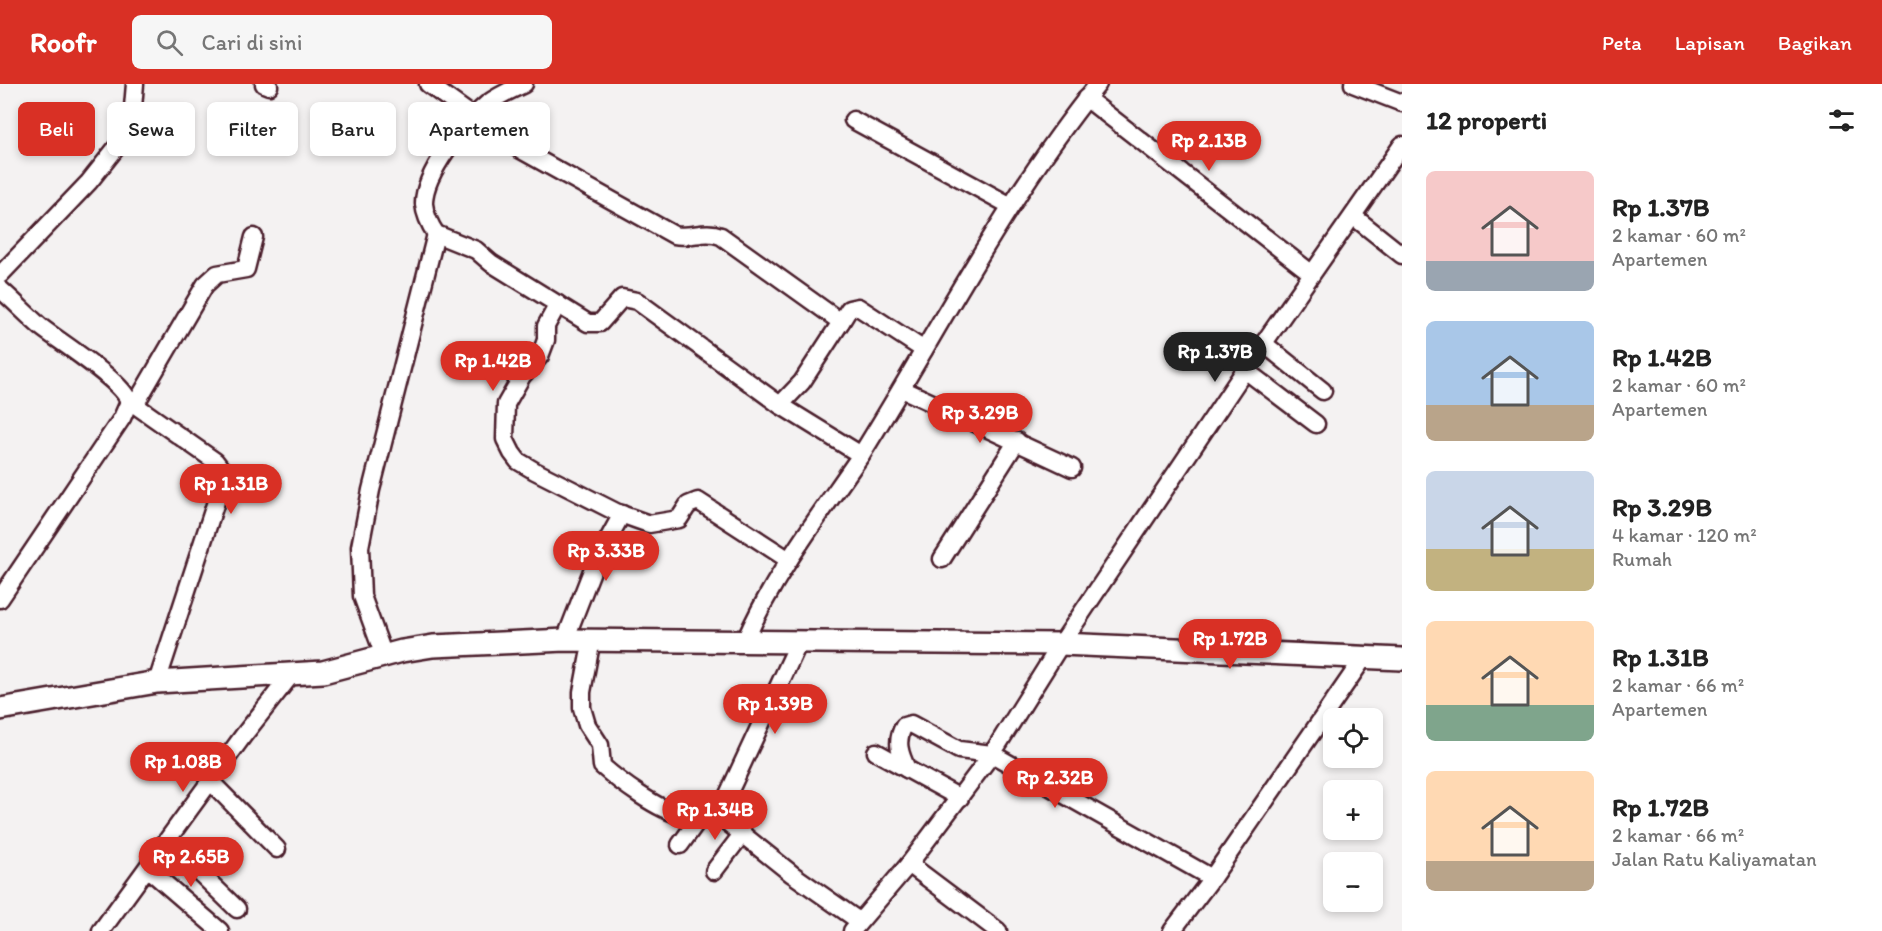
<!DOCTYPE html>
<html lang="id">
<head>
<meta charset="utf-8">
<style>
  body { margin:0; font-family:Itim,sans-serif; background:#f6f6f6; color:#222; height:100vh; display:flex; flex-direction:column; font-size:22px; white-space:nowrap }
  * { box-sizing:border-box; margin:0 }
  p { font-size:20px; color:#767676 }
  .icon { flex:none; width:33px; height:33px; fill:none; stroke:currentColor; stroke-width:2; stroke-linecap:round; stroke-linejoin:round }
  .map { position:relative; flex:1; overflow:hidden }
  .panel { display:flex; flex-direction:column; background:#fff; width:480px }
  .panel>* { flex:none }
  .hud { position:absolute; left:18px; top:18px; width:570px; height:54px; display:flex; gap:12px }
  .fabs { position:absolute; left:1323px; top:624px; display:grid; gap:12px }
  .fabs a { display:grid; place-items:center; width:60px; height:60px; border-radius:9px; background:#fff; box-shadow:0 3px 9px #0003; font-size:30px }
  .price { position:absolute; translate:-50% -51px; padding:0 14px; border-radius:21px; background:#d93025; color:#fff; font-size:20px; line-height:39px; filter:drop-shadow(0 2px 3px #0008) }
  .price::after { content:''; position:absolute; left:50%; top:36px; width:18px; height:14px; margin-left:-9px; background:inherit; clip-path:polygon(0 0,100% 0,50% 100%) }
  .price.selected { background:#222; color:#fff }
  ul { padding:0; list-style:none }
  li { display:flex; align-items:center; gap:18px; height:150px; padding:0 24px }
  li span { display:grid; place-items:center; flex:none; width:168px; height:120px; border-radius:9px; color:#555 }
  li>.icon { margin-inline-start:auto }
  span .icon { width:72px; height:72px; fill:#fffc; stroke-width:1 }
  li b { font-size:26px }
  h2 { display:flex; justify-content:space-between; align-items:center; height:72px; padding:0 24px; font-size:26px }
  .pill { padding:0 21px; border-radius:9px; background:#fff; box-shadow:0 3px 9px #0003; font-size:21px; line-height:54px }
  .pill.selected { background:#d93025; color:#fff }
  header { display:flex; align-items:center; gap:36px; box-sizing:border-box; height:84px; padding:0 30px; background:#d93025; color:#fff }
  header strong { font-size:28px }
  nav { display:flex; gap:33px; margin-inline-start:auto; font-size:21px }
  .search { width:420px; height:54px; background:#f6f6f6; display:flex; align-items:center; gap:15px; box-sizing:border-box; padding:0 21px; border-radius:9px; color:#767676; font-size:22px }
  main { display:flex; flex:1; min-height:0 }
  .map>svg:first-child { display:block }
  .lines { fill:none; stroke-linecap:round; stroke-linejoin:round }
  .minor-casing { stroke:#4a1f2b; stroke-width:21 }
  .major-casing { stroke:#4a1f2b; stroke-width:26 }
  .minor { stroke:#fff; stroke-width:16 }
  .major { stroke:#fff; stroke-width:21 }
</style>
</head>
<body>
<header>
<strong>Roofr</strong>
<div class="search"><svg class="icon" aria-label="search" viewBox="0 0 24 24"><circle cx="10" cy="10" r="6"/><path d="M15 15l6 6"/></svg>Cari di sini</div>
<nav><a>Peta</a><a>Lapisan</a><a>Bagikan</a></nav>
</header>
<main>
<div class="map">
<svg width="1402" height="847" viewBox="0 0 1402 847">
  <rect width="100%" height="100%" fill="#f4f2f2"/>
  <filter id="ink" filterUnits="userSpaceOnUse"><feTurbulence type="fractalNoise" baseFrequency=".0167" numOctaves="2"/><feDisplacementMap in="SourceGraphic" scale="12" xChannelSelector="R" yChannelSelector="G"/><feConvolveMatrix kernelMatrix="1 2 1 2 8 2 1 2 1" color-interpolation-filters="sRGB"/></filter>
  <g filter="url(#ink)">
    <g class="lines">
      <!-- minor casing -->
      <g class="minor-casing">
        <g id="minor">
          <path d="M264,0L269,2"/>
          <path d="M428,0L514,62L674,151C691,155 704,145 721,152L841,238L802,298L780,321"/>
          <path d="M524,0C511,6 499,11 487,20C465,38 423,90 424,120C425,130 430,141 436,150L476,166L491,179L588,239H600L622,214L637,217L780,321L861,371C939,246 1005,115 1098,0"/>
          <path d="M1353,0L1402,19"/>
          <path d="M1086,14L1311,189"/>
          <path d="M853,36L1011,122"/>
          <path d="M1353,132L1402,171"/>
          <path d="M0,191L89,98L124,54L132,35L135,0"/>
          <path d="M0,205C14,217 27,231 41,243C60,258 124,298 129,318L122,334L0,515"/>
          <path d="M558,220L546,242V256L540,272L522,292L506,320L505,355L512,369L518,377L535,387L618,429L649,440L679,435L688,421L698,417L789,476"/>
          <path d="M841,238L849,225L858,223L924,266"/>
          <path d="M1263,259L1323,307"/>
          <path d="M1245,286L1316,340"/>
          <path d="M902,305L1072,384"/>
          <path d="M128,316L215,377L225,390L157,598"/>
          <path d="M135,321L205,201L217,190L246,185L254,153"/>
          <path d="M942,475L1017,357"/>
          <path d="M592,555L582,608V624L587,641L600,661L602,682C620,698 658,726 681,731C696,734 708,726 722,734L792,790L859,837"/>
          <path d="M565,556L595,479L622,430"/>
          <path d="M745,557C774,490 820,431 861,371"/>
          <path d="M384,572L362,512L360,463L371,406L436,150"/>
          <path d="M876,668L960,714"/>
          <path d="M907,685C900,670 895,657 904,642L911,640L959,666L992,670L1212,794"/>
          <path d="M212,699L277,765"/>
          <path d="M718,732L800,556"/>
          <path d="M168,758L237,825"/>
          <path d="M680,761L703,729"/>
          <path d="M909,780L998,847"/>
          <path d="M148,785L220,847"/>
          <path d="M714,787L743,749"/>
          <path d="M101,847L243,652L291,591"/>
          <path d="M852,847L909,780L992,670L1061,560L1245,286L1402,61"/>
          <path d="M1172,847L1212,794L1365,572"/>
        </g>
      </g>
      <!-- major casing -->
      <g class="major-casing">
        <path id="major" d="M0,625L157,598L323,588L402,567L433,562L565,556L1061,560L1402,575"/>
      </g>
      <!-- minor -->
      <use href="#minor" class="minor"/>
      <!-- major -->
      <use href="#major" class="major"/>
    </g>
  </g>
</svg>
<div class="fabs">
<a><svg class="icon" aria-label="locate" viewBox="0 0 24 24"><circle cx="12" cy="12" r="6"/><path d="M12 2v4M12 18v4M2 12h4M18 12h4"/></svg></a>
<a>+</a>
<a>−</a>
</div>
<b class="price" style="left:1209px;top:88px">Rp 2.13B</b>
<b class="price selected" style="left:1215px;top:299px">Rp 1.37B</b>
<b class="price" style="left:493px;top:308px">Rp 1.42B</b>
<b class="price" style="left:980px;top:360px">Rp 3.29B</b>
<b class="price" style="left:231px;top:431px">Rp 1.31B</b>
<b class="price" style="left:606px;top:498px">Rp 3.33B</b>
<b class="price" style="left:1230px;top:586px">Rp 1.72B</b>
<b class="price" style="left:775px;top:651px">Rp 1.39B</b>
<b class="price" style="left:183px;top:709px">Rp 1.08B</b>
<b class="price" style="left:1055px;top:725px">Rp 2.32B</b>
<b class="price" style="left:715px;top:757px">Rp 1.34B</b>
<b class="price" style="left:191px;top:804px">Rp 2.65B</b>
<div class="hud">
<a class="pill selected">Beli</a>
<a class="pill">Sewa</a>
<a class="pill">Filter</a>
<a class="pill">Baru</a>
<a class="pill">Apartemen</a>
</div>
</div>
<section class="panel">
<h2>12 properti<svg class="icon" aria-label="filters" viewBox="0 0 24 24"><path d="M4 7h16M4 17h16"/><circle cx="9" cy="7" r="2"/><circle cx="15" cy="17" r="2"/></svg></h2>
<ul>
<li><span style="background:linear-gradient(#f6c9c9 75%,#9aa5b1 0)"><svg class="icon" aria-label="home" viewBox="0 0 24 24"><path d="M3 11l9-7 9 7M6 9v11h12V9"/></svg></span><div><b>Rp 1.37B</b><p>2 kamar · 60 m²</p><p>Apartemen</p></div></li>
<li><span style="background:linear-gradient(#a9c7e8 70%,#b9a48a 0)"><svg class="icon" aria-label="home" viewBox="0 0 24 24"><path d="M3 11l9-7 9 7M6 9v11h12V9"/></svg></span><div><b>Rp 1.42B</b><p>2 kamar · 60 m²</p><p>Apartemen</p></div></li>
<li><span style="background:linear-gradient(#c9d6e8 65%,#c2b280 0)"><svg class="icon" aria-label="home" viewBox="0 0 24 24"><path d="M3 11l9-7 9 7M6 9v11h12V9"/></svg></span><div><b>Rp 3.29B</b><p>4 kamar · 120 m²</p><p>Rumah</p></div></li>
<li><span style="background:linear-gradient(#ffd9b3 70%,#7fa58c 0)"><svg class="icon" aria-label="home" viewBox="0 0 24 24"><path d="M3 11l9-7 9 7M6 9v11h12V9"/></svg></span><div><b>Rp 1.31B</b><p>2 kamar · 66 m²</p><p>Apartemen</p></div></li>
<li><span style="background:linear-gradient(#ffd9b3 75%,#b9a48a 0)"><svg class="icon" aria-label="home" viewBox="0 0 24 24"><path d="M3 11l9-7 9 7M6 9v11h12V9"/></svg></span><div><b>Rp 1.72B</b><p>2 kamar · 66 m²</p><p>Jalan Ratu Kaliyamatan</p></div></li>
</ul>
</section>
</main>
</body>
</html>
